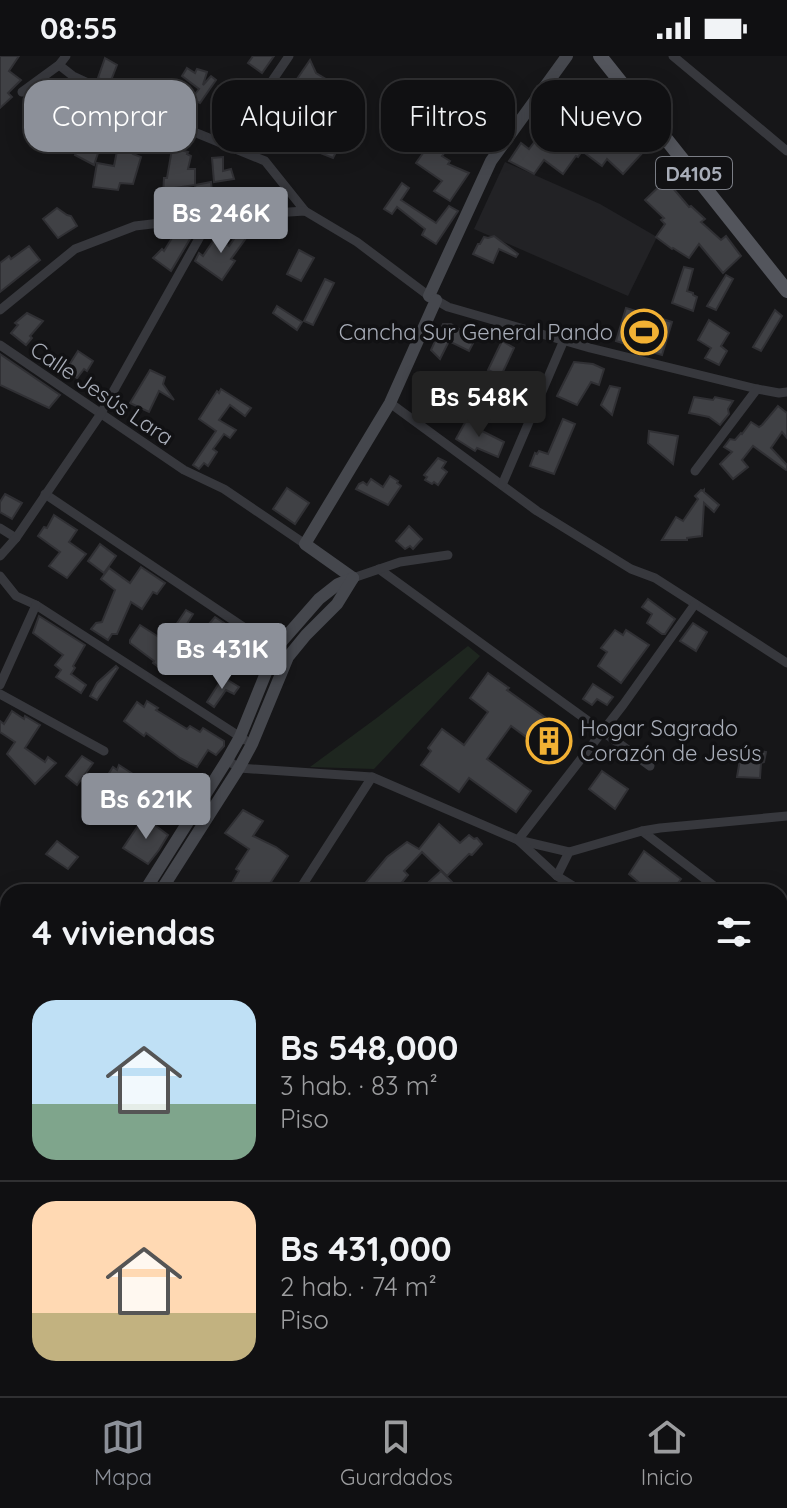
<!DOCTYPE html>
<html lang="es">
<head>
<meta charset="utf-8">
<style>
  body { margin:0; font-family:Quicksand,sans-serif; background:#1e1e20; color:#f1f3f6; height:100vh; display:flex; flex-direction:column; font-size:30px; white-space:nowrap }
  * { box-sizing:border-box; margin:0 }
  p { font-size:26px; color:#9c9d9f }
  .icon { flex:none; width:44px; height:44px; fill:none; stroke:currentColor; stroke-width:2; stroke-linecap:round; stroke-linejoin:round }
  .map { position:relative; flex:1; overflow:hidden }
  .details { position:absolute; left:0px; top:828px; width:788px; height:512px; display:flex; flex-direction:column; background:#101012; border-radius:24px 24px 0 0; box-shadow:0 4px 20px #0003,0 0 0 2px #303032 }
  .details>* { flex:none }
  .hud { position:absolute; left:24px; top:24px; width:740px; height:72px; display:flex; gap:16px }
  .price { position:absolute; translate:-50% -68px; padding:0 18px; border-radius:8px; background:#8c9099; color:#fff; font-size:26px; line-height:52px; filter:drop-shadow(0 2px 4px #0008) }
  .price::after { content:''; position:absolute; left:50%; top:48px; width:24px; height:18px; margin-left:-12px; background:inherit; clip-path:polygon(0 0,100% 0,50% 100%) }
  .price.on { background:#222; color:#fff }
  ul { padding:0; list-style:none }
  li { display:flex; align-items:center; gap:24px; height:200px; padding:0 32px }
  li+li { border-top:2px solid #303032 }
  li span { display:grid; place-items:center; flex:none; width:224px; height:160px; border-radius:24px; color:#555 }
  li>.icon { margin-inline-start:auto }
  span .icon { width:96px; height:96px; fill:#fffc; stroke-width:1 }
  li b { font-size:34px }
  h2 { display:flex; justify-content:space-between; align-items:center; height:96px; padding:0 32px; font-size:34px }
  .pill { padding:0 28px; border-radius:24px; background:#101012; box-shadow:0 4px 20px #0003,0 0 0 2px #303032; font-size:28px; line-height:72px }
  .pill.on { background:#8c9099; color:#fff }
  .status { display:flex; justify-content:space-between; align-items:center; height:56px; padding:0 40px; background:#101012; direction:ltr }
  .status svg { height:22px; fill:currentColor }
  .tab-bar { display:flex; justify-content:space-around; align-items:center; height:112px; border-top:2px solid #303032; background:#101012; font-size:22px; color:#9c9d9f }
  .tab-bar a { display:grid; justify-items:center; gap:4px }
  .tab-bar .on { color:#8c9099 }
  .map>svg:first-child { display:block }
  .built { fill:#222225 }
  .green { fill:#1e261f }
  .building { fill:#404145; stroke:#303034; stroke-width:2 }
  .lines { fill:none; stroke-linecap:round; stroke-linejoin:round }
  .street { stroke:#37383d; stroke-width:9 }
  .secondary { stroke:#45474d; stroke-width:12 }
  .primary { stroke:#53555c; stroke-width:14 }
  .labels { text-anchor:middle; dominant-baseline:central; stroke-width:7; stroke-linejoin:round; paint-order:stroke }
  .shield { fill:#111113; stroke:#7b7e86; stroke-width:2 }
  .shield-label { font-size:20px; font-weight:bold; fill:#a8adb8 }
  .poi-label { font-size:22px; fill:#a8adb8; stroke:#111113; text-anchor:end }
  .street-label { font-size:22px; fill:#a8adb8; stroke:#111113 }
</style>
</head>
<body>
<div class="status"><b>08:55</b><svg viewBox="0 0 49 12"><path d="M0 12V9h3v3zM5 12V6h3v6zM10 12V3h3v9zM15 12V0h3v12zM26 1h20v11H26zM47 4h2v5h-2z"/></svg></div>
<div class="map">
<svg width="787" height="1340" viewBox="0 0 787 1340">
  <rect width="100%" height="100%" fill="#161618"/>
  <!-- built -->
  <g class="built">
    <path d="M505,106L600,148L657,181L628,240L474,173Z"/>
    <path d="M154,1332H272L266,1340H148Z"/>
  </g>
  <!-- green -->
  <path class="green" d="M468,590L480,600L374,713L310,711L378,661Z"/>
  <!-- building -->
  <g class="building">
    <path d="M0,0H19L9,15L21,24L8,37L12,41L0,52Z"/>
    <path d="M253,0H274L262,17L248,7Z"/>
    <path d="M105,2L117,9L110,27L98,22Z"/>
    <path d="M310,4L316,17L339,31L336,36L317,27L298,57L282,45Z"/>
    <path d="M187,12L195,17L197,13L207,16L203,29L211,20L216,24L200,47L191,43L199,33L182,20Z"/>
    <path d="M53,30L70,38L68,45L60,52L65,56L51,70L30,48L48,36Z"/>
    <path d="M580,32L593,40L598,34L617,52L596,77L622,67L629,73L627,77L647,92L623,118L607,103L602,110L582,95L578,101L576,100L563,118L544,104L534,118L509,105L521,87L529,93L557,57L561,59Z"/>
    <path d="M339,36L355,42L335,91L338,92L333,102L313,94L316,90L293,73L303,61L322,76Z"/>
    <path d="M106,53L126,56L121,82L101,78Z"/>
    <path d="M439,75L453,85L442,100L450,105L448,108L469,117L450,145L434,135L442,125L416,107Z"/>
    <path d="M181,78L184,95L188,96L187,98L191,100L188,113H195V129L174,132L175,138L163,139L164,122H167L172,93L176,94Z"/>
    <path d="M82,82L100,91L94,109L75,99Z"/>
    <path d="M118,90L135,93L133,98L141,101L133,128L120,127L118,134L93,131L97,107L114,110Z"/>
    <path d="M223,101V115L231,113L234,123L214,126L212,102Z"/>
    <path d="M666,124L689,151L691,150L705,163L701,166L721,184L726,180L741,200L723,217L699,188L689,202L673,192L672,193L656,181L665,168L661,164L664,162L645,144Z"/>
    <path d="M211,126L213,145L198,148L195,129Z"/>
    <path d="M402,127L409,132L401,144L436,167L449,150L458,155L436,188L422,179L425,173L397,151L392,158L384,153Z"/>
    <path d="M57,152L67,159L71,160L77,170L58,182L43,163Z"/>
    <path d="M241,173L249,178L231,203L235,205L222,224L195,205L199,197L203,200L216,181L229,190Z"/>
    <path d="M175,177L181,180L183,178L190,183L171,215L153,202L162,193L164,195Z"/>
    <path d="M494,180L518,198L516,201L499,193L493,207L473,198L478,188H480L484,181L488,182Z"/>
    <path d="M29,190L40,204L0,236V207L9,200L11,203Z"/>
    <path d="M299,194L314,202L301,225L287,218Z"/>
    <path d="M684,211L693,213L687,235L693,237V239L697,241L693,255L672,247Z"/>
    <path d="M726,219L733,223L716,254L707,250Z"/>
    <path d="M325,223L334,227L313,269L304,265Z"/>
    <path d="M277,250L302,266L297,274L273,257Z"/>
    <path d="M626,252L672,266L662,299L616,285Z"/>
    <path d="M775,254L782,260L761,295L753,291Z"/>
    <path d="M27,257L43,265L30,280L32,282L26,289L11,277L18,269L15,267Z"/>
    <path d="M709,264L729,277L721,290L727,295L719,309L705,302L711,292L698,284Z"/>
    <path d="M443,268H451L466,277L469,272L479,276L469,295L449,285L440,303L431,294Z"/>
    <path d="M502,285L514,292L501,320L488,314Z"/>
    <path d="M78,295L93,305L87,315L84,313L77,322L66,314Z"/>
    <path d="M0,298L60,339L49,352L0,329Z"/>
    <path d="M574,306L593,308L604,313L599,329L591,326L577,349L557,340Z"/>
    <path d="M150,314L165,321L163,328L174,344L159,335L149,356L130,347Z"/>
    <path d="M500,322L527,335L520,348L502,339L500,343L492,340Z"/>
    <path d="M610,330L620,332L612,359L601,349Z"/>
    <path d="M221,333L251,352L245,360L230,349L219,364L236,374L230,382L224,378L213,393L217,396L208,410L204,407L199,413L193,409L216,375L199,363L217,335L219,337Z"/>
    <path d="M458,333L474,340L468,354L452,345Z"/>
    <path d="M694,341L713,344L715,341L733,345L728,353L729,358L720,369L709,361L689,357Z"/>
    <path d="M778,350L787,357V382L782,376L771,392L787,409V413L786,414L753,390L742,404L748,411L733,423L720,408L732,396L724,391L730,383L735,384L741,377L742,378L751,366L759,371L762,369Z"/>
    <path d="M467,363L479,367L476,372L504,386L498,401L477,392L475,395L456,383Z"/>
    <path d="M563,363L575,368L554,418L530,410L535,397L537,398L539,395L548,398Z"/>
    <path d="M649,375L678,380L673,408L648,387Z"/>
    <path d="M438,402L446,406L442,412L447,416L438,429L434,426L432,428L425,424L427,421L424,419Z"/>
    <path d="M390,420L398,425L397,427L401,430L388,449L356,433L359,428L363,426L367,429L371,423L383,431Z"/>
    <path d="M287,432L309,447L295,468L273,453Z"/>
    <path d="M701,434L703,435L704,434V436L719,449L714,456L704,447L702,480L687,482V484H662L676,461L683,465L698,443L695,440Z"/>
    <path d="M5,438L22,447L12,463L0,456V446Z"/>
    <path d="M54,459L77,474L69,486L86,498L67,522L49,510L60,496L38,480L44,471L47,472Z"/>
    <path d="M409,470L422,483L413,493L410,490L405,493L396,485Z"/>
    <path d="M100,488L116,500L104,517L88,505Z"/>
    <path d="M141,511L165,527L157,538L153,536L142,553L131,546L117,578H112L108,584L91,573L96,567L102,566L115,534L101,523L109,512L130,527Z"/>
    <path d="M648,543L675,563L665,578H662L647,567L652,558L642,551Z"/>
    <path d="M186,554L193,558L160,612L153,607L154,605L130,587V584L140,569L165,585Z"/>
    <path d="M39,560L85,589L73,610L75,612L71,618L86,629L81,637L56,621L61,614L55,609L63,599L33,577Z"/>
    <path d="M215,561L230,571L223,581L224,582L210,603L195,592L211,570L209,568Z"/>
    <path d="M693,567L707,576L696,595L680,585Z"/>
    <path d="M615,574L623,579L626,574L649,589L621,627L598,610L607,596L601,592Z"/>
    <path d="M116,610L118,612L97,644L90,640L97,627Z"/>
    <path d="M488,617L509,632L507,634L571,680L555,702L511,670L487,703L531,735L516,756L469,722L459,736L421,709L431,695L428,692L442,673L464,689L488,656L470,642Z"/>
    <path d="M223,621L239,631L234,638L226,634L214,651L207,646Z"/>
    <path d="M593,628L613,641L607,649L597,643L592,649L583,643Z"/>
    <path d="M147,645L158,652L156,654L187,673L190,670L200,676L203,672L224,685V690L216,699L208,694L197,711L180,702L146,677L144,680L124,665L137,646L144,651Z"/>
    <path d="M12,655L24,663L25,660L40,669L25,692L45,706L48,701L56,707L35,728L7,698L15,686L0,676V665L4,668Z"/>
    <path d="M761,695L766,696L764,706L761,707L760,722L737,721L741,697Z"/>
    <path d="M82,700L93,707L77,729L66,720Z"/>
    <path d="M119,709L136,720L132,727L143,735L187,730L189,746L162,748V745L139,746L130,739L131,737L106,722L113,711L117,714Z"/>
    <path d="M602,715L628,733L615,753L589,733Z"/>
    <path d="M243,754L263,765L253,780L276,791L288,800L271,826L287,836H259L242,827L237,836H227L239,815L236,813L249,793L225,777Z"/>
    <path d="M144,761L168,779L159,794L148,808L123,792Z"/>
    <path d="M439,768L460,787L469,779L474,783L477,782L482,788L472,799L469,798L447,820L422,796L404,815L408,819L394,836H369L362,831L387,801L407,786L419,793Z"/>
    <path d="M57,785L78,801L68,813L46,798Z"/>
    <path d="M644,795L681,823L671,836H647L641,832L643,830L629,818Z"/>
    <path d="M441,815L452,826L441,836H418Z"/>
  </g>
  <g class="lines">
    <!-- street -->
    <g class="street">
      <path d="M673,0L787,95"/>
      <path d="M59,9L73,20L199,78L265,105L305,155"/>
      <path d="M22,36L59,9L66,0"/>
      <path d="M228,90L289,0"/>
      <path d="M0,254L75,193L135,170L211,161L305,155L357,186L429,240L448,251L590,292L757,333L779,337L787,336"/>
      <path d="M0,289L184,414L224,433L305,488"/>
      <path d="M390,347L537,455L631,513L655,522L787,607"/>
      <path d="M695,415L757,333"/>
      <path d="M502,429L564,284"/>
      <path d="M45,438L288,601"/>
      <path d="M0,472L16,482"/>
      <path d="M0,500L16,482L100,359L211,161"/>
      <path d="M379,513L650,710"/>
      <path d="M0,520L16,540L36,549L245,684"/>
      <path d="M353,522L400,506L448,499"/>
      <path d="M0,629L36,549"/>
      <path d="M0,638L104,695"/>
      <path d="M227,704L239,712L372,721L518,784L569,796"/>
      <path d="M642,775L722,836"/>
      <path d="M557,820L569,796L642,775L660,772L787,760"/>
      <path d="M298,836L372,721"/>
      <path d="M583,836L557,820L518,784L623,649L695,548"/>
      <path d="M0,892L8,894"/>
      <path d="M0,1055L8,1061"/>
      <path d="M780,1075L787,1081"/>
      <path d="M0,1125L8,1128"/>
      <path d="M448,1332L458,1340"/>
      <path d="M44,1340L48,1335"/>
      <path d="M276,1340L282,1332"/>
      <path d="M391,1340L397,1332"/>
    </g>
    <!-- secondary -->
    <g class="secondary">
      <path d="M429,240L491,105L567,0"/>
      <path d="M353,522L305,488L390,347L436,244"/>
      <path d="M144,836L227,704L240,681L276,592L319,543L338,528L353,522"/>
      <path d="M160,836L239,712L252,688L288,601L306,579L337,548L353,522"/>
      <path d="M0,1118L8,1094"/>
      <path d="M0,1167L8,1138"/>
    </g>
    <!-- primary -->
    <path class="primary" d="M600,0L787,235"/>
  </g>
  <!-- icons -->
  <defs>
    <g id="stadium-ring" transform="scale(2.3)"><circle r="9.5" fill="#111113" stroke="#f2b134" stroke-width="1.5"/><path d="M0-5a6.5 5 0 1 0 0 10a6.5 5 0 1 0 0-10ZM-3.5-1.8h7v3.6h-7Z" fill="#f2b134"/></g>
    <g id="building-ring" transform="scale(2.3)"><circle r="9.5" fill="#111113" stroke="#f2b134" stroke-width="1.5"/><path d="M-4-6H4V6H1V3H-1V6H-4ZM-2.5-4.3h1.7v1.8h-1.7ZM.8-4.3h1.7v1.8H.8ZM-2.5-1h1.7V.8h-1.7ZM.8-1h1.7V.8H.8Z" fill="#f2b134"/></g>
  </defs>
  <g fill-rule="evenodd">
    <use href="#stadium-ring" x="644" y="276"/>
    <use href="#building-ring" x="549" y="685"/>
  </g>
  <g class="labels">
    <!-- shield labels -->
    <rect class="shield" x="656" y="101" width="76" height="32" rx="6"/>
    <g class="shield-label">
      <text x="694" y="117">D4105</text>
    </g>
    <!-- poi labels -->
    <g class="poi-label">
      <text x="613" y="276">Cancha Sur General Pando</text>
      <text x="580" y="672" text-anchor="start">Hogar Sagrado<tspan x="580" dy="25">Corazón de Jesús</tspan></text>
    </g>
    <!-- street labels -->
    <g class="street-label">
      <text transform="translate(102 337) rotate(34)">Calle Jesús Lara</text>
    </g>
  </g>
</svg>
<b class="price" style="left:221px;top:199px">Bs 246K</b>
<b class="price on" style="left:479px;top:383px">Bs 548K</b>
<b class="price" style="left:222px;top:635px">Bs 431K</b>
<b class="price" style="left:146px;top:785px">Bs 621K</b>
<div class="hud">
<a class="pill on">Comprar</a>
<a class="pill">Alquilar</a>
<a class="pill">Filtros</a>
<a class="pill">Nuevo</a>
</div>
<section class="details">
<h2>4 viviendas<svg class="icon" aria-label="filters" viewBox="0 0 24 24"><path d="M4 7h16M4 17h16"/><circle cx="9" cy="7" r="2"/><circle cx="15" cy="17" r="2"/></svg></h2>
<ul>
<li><span style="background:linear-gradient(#bfe0f5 65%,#7fa58c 0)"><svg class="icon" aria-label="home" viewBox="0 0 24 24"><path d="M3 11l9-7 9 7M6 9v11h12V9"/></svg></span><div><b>Bs 548,000</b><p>3 hab. · 83 m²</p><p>Piso</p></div></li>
<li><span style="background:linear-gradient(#ffd9b3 70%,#c2b280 0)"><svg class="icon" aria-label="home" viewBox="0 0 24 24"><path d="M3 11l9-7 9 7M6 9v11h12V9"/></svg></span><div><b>Bs 431,000</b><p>2 hab. · 74 m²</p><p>Piso</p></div></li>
</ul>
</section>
</div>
<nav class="tab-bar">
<a class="on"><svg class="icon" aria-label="map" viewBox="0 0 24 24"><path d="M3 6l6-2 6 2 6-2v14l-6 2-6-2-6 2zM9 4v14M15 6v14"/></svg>Mapa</a>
<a><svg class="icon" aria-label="saved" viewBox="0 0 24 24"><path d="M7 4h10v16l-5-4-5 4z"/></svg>Guardados</a>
<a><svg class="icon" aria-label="home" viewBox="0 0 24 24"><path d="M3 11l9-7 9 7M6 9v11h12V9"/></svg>Inicio</a>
</nav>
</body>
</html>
